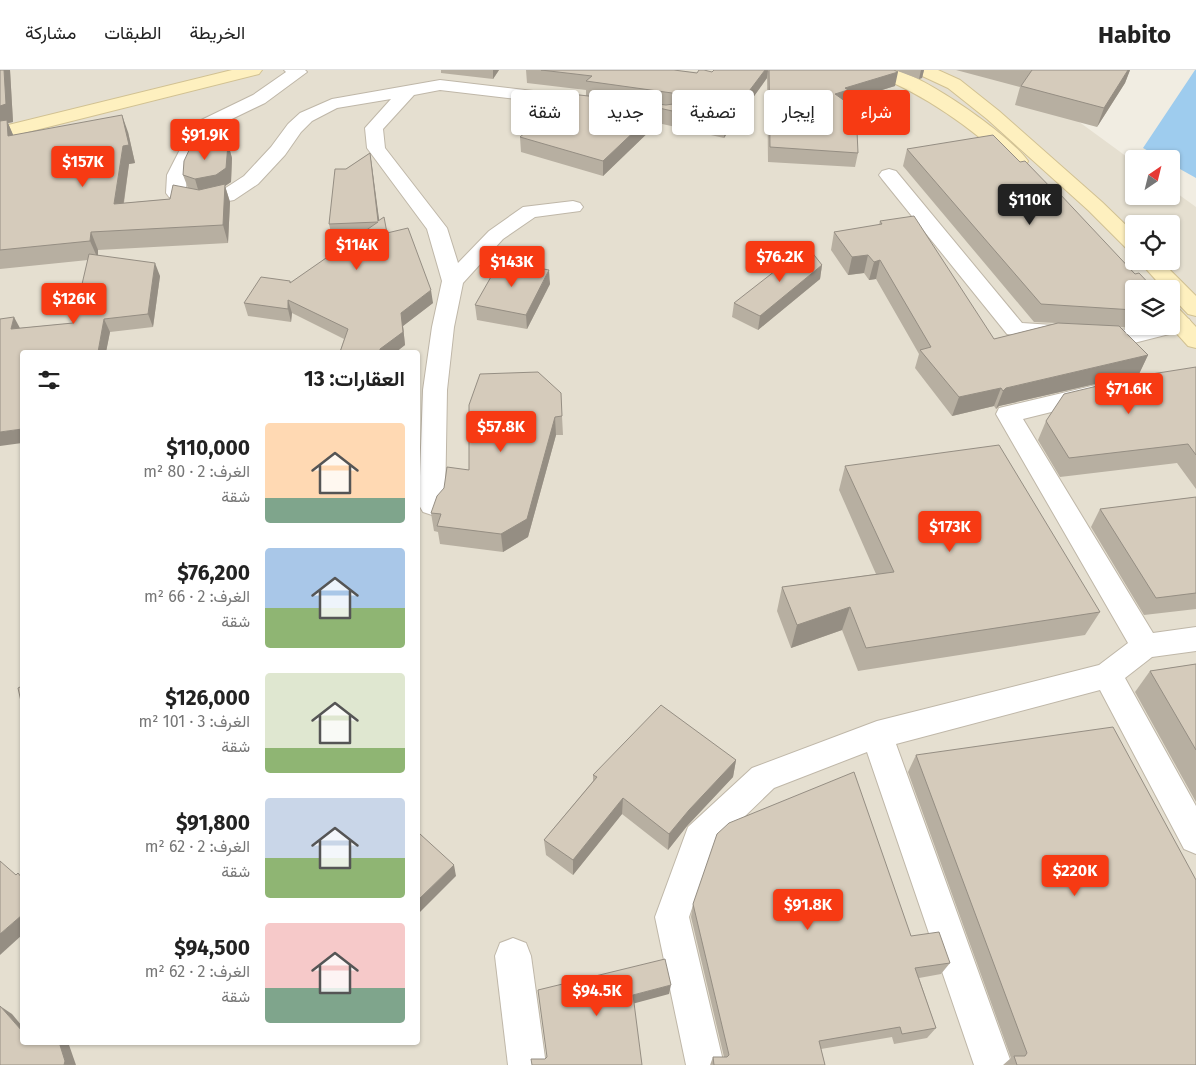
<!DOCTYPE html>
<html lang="ar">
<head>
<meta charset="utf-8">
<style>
  body { margin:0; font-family:"Fira Sans",Vazirmatn,sans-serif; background:#f6f6f6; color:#222; direction:rtl; height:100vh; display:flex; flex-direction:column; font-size:19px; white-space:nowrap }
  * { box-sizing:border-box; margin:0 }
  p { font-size:16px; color:#767676 }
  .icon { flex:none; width:28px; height:28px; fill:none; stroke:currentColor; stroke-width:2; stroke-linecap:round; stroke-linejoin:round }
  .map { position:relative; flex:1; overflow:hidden; direction:ltr }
  .panel { position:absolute; left:20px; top:280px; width:400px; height:695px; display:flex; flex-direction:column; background:#fff; border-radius:5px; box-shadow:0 1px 4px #0004; direction:rtl }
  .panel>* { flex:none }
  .top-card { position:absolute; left:435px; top:20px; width:475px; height:45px; direction:rtl; display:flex; gap:10px }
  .needle { width:32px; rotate:35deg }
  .tools { position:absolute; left:1125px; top:80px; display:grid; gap:10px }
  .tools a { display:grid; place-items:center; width:55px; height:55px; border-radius:5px; background:#fff; box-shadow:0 1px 4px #0004; font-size:25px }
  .price { position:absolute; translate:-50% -42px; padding:0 11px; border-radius:5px; background:#f73a13; color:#fff; font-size:16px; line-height:32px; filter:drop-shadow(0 1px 2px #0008) }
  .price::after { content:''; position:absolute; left:50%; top:30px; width:15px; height:11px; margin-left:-8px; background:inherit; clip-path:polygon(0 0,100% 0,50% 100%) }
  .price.current { background:#222; color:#fff }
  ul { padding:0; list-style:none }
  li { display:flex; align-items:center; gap:15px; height:125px; padding:0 15px }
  li span { display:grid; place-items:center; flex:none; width:140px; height:100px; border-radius:5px; color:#555 }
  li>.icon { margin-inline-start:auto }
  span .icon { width:60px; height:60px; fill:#fffc; stroke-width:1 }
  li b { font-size:21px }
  h2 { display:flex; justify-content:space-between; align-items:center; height:60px; padding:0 15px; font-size:21px }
  .chip { padding:0 18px; border-radius:5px; background:#fff; box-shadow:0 1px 4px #0004; font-size:18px; line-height:45px }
  .chip.current { background:#f73a13; color:#fff }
  header { display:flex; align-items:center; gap:30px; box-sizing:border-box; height:70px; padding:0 25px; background:#fff; border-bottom:1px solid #e0e0e0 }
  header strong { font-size:24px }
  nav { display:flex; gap:28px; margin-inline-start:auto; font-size:18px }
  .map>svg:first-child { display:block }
  .residential { fill:#e5dfd0; fill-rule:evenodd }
  .water { fill:#9eccee }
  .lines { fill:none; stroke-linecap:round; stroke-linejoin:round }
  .street-casing { stroke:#bfb7a8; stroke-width:2 }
  .secondary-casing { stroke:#d1c192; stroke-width:2 }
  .street { fill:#fff; fill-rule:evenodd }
  .secondary { fill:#fef0bf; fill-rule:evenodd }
  .wall { fill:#b7afa1 }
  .shaded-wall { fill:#958e83 }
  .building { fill:#d5cbbb; stroke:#958e83 }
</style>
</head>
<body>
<header>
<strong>Habito</strong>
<nav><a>الخريطة</a><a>الطبقات</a><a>مشاركة</a></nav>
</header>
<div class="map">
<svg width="1196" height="995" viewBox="0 0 1196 995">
  <rect width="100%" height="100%" fill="#f1ede2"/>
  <!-- residential -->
  <path class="residential" d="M0,0H1008L1134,92V126H1171V119L1196,137V995H0ZM1134,154H1171V191H1134ZM1134,219H1171V256H1134ZM22,282H418V972H22Z"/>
  <!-- water -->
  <path class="water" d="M1195,0H1196V108L1171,94V89H1163L1143,78Z"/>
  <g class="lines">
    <!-- street casing -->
    <g class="street-casing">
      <g id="street">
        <path d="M284,0H305L307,2L265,33L207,61L187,105L186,120L199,125L221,121L244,106L271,77L288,54L300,43L332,29L440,10L601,29L607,30L610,34L607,38L601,39L440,20L414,25L383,59L385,78L447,158L458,193L489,161L523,137L573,131L580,133L583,137L580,141L535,147L503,169L463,213L454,257L447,320L445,435L441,442L432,445L423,442L419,435L423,320L432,257L442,211L427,159L367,78L365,58L391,29L337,38L312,51L301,62L285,85L258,114L234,130L197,137L169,127L166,123L167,105L193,54L253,25L286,2Z"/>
        <path d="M889,99L896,101L1022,253L1130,260L1144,256H1171V249L1181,247L1189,249L1192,254L1189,259L1130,274L1037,269L1007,264L882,109L879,105L882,101Z"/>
        <path d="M1096,315L1104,317L1108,323L1104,329L1023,349L1153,563L1196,557V581L1152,587L1125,608L1196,736V784L1184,779L1100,620L896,674L1012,995H974L867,682L774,718L713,777L689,847L724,995H686L655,847L688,757L752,698L877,651L1099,595L1128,573L996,344L999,338Z"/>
        <path d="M513,868L526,873L531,886L546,995H508L495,886L500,873Z"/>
      </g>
    </g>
    <!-- secondary casing -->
    <g class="secondary-casing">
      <g id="secondary">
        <path d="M232,0H262L259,4L0,69V57Z"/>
        <path d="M870,0C878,0 887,0 894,0C924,5 1011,66 1028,91L1026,95H1012C970,57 926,25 873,4Z"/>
        <path d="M915,0H938L960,10L999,41L1102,132L1134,163V181L1127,179L1088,140L987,49L948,18L918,4Z"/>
        <path d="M1139,191H1161L1196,226V246L1188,244L1171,226V219H1164Z"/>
        <path d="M1171,237L1179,239L1196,257V278L1188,276L1170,256Z"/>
      </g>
    </g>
    <!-- street -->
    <use href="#street" class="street"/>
    <!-- secondary -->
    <use href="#secondary" class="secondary"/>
  </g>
  <!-- wall -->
  <g class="wall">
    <path d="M0,0H10L13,52L8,53L13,65L128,62L135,93L129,94L124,133L170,129L188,118L183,105L228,74L232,88L231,112L225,116L230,132L228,173L98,180V185L160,206L153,257L110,262L106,282H22L20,258L73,253L88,190L0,199Z"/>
    <path d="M441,0H499L493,9L441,3Z"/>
    <path d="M526,0H674L697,3L712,2L714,0H894L895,16L846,31L858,83L855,97L768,92L767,8L724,68L658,53L603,106L521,82L520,67L586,26V20L527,13Z"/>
    <path d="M895,0H924L922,8L919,9Z"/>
    <path d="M956,0H1130L1125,13L1097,57L1015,35L1020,17Z"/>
    <path d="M907,79L1134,219V256H1136L1130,258L1120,257L1148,285L1139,304L999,336L996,339L994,336L952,346L915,298L919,284L876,209L869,210L864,203L848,205L831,180L834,162L879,155L880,151L994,269L1057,253L1034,252L903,96Z"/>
    <path d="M370,83L379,151L433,233L403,256L405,275L396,282H340L344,269L292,243L291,252L248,246L244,233L290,211L291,213L358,166L332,167L329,154L346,99Z"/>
    <path d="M822,195L820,209L758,260L732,247L734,233Z"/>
    <path d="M550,214L527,259L477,250L475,235Z"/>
    <path d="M1196,297V419L1177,393L1060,407L1038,370L1046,351Z"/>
    <path d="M469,335L562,346L563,365H556L528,467L503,482L440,474L438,462L434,461L431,443L469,400Z"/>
    <path d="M845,396L1100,542L1085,565L858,601L842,560L791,578L777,541L782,517L876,504L839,420Z"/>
    <path d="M1196,427V539L1144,545L1091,457L1100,439Z"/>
    <path d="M1196,594V732L1135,622L1150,601Z"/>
    <path d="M916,685L1196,995H1003L1011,988L908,702Z"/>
    <path d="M736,690L733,707L687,756L668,780L622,744L573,805L546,785L544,770L593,711V705Z"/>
    <path d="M693,834L911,866L950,893L941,904L919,908L936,958L927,968L894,974L892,967L821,979L825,995H710L713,987H724L691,847Z"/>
  </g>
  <!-- shaded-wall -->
  <g class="shaded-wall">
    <path d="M4,0H10L13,52L8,53L14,67L8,66L0,55V36Z"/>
    <path d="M493,0H499L493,9Z"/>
    <path d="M765,0H768L767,8L724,68L725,53Z"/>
    <path d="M921,0H924L922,8L919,9Z"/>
    <path d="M1128,0H1130L1125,13L1097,57L1104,38Z"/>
    <path d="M898,2L895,16L846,31L845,35L835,24L845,18Z"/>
    <path d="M659,38L658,53L603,106V91Z"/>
    <path d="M122,45L128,62L135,93L129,94L121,151L114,134L123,76Z"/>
    <path d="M228,74L232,88L231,112L225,116L230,132L228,173L223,155L199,123L195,109Z"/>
    <path d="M370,83L372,96L381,164L378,151Z"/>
    <path d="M91,162L98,180V189L90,171Z"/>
    <path d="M868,185L864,203L848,205L852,187Z"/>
    <path d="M880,190L876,209L869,210L874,192Z"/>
    <path d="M155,193L160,206L153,257L148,244Z"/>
    <path d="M822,195L820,209L758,260L760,246Z"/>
    <path d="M549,200L550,214L527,259L526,245Z"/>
    <path d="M431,220L433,233L403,256L405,275L396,282H380V279L401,243Z"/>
    <path d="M288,230L292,243L291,252L288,239Z"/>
    <path d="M14,247L21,260L11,259Z"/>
    <path d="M104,249L110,262L106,282H98Z"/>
    <path d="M1134,250V256H1136L1130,258Z"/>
    <path d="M1148,285L1139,304L999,336L996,339L1003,321L1006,318Z"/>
    <path d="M1001,318L994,336L952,346L959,327Z"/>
    <path d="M555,347L556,365L528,467L503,482L501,464Z"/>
    <path d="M22,359V373L0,376V362Z"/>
    <path d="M850,537L842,560L791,578L797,555Z"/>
    <path d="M736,690L733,707L687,756L668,780L669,764L689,740Z"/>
    <path d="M623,728L622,744L573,805V790Z"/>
    <path d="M454,795L456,806L418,844V830Z"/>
    <path d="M22,845V865L0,885V864Z"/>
    <path d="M671,915L669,924L632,934L633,925Z"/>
    <path d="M0,936L12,944L22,956V961Z"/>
    <path d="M59,972H68L76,995H64Z"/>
  </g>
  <!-- building -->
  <g class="building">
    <path d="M0,0H4L6,34L0,36Z"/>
    <path d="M541,0H674L697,3L699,0H704L712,2L714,0H765L725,53L659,38L603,91L520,67L571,24L666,35L673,34L677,28L672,23L586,11L592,6Z"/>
    <path d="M769,0H894L898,2L845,18L848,20L835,24L856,39L858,83L770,77Z"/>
    <path d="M1032,0H1128L1104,38L1021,16Z"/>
    <path d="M122,45L129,75L123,76L114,134L170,129L173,115L199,120L225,114L223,155L91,162L90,171L0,180V51L7,50L8,66Z"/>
    <path d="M993,65L1020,92L1025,91L1056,123L1058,122L1135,204L1139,203L1154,219H1134V240L1041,234L907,79Z"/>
    <path d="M228,74L226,98L216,105L195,109L183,105L184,91L191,76Z"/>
    <path d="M370,83L378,151L384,147L387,163L408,158L431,220L401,243L403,262L380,279V282H340L348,259L288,230V239L244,233L261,207L290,211V213L378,152L329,154L335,99H346Z"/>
    <path d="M914,146L994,269L1058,253L1119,256L1148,285L1006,318L1003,321L1001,318L959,327L920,280L931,277L880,190L874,192L868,185L852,187L834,162L882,154L880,151Z"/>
    <path d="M807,176L822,195L760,246L734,233Z"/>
    <path d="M89,184L155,193L148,244L104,249L98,282H22V359L0,362V249L14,247L11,259L73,253Z"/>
    <path d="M500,191L549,200L526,245L475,235Z"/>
    <path d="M1196,297V385L1188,374L1069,388L1046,351L1064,324L1139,306Z"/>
    <path d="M538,302L561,323L562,346L555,347L527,449L501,464L437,456L441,444L431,443L437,426L444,418L447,397L469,400V335L480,304Z"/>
    <path d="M999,375L1100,542L866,578L850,537L797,555L782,517L894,502L845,396Z"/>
    <path d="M1196,427V523L1156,528L1100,439Z"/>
    <path d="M1196,594V680L1150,601Z"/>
    <path d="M22,616V636L18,618Z"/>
    <path d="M661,635L736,690L689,740L669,764L623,728L573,790L544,770L597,707L593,705Z"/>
    <path d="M1113,657L1196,810V995H1017L1014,986H1025L1027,983L916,685Z"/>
    <path d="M854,702L911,866L939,862L950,893L915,898L936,958L902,964L900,957L819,971L825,995H714L713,987H727L729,985L693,834L717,764L729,753Z"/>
    <path d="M420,764L454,795L418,830V766Z"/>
    <path d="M0,791L16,805L18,803L22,808V845L0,864Z"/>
    <path d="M665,889L671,915L633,925L642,995H532L531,989H545L547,987L538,920Z"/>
    <path d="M0,936L22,961V972H59L65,991L64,995H0Z"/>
  </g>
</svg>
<div class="tools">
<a><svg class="needle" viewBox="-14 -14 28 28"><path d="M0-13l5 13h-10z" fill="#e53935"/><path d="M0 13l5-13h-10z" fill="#767676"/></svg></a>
<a><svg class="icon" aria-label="locate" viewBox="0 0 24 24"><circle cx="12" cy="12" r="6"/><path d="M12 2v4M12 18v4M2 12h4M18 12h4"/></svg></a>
<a><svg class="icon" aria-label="layers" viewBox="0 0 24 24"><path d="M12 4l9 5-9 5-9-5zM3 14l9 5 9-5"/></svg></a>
</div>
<b class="price" style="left:205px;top:91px">$91.9K</b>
<b class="price" style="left:83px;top:118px">$157K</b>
<b class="price current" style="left:1030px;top:156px">$110K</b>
<b class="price" style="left:357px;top:201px">$114K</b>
<b class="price" style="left:780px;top:213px">$76.2K</b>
<b class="price" style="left:512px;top:218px">$143K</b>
<b class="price" style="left:74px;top:255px">$126K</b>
<b class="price" style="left:1129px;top:345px">$71.6K</b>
<b class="price" style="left:501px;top:383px">$57.8K</b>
<b class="price" style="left:950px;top:483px">$173K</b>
<b class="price" style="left:1075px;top:827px">$220K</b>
<b class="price" style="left:808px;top:861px">$91.8K</b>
<b class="price" style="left:597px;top:947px">$94.5K</b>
<div class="top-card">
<a class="chip current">شراء</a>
<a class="chip">إيجار</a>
<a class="chip">تصفية</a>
<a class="chip">جديد</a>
<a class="chip">شقة</a>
</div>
<section class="panel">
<h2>العقارات: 13<svg class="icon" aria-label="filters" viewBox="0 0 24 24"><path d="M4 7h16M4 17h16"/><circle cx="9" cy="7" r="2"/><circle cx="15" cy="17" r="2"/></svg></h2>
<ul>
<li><span style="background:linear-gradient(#ffd9b3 75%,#7fa58c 0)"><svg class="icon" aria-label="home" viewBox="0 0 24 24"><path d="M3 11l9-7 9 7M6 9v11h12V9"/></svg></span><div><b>$110,000</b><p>الغرف: 2 · 80 m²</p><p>شقة</p></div></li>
<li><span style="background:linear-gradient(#a9c7e8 60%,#8fb573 0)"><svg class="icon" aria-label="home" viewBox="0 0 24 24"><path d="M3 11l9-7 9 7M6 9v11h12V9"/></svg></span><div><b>$76,200</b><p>الغرف: 2 · 66 m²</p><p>شقة</p></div></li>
<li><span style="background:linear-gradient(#dfe7d0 75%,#8fb573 0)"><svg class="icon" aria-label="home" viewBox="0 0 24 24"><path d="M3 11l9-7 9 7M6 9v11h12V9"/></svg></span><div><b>$126,000</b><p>الغرف: 3 · 101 m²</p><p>شقة</p></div></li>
<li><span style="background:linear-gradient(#c9d6e8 60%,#8fb573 0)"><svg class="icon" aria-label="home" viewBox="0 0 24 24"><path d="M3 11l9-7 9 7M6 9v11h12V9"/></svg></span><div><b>$91,800</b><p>الغرف: 2 · 62 m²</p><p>شقة</p></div></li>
<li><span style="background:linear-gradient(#f6c9c9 65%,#7fa58c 0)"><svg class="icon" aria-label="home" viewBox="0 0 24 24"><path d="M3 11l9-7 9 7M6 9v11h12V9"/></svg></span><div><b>$94,500</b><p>الغرف: 2 · 62 m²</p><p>شقة</p></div></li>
</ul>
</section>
</div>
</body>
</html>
